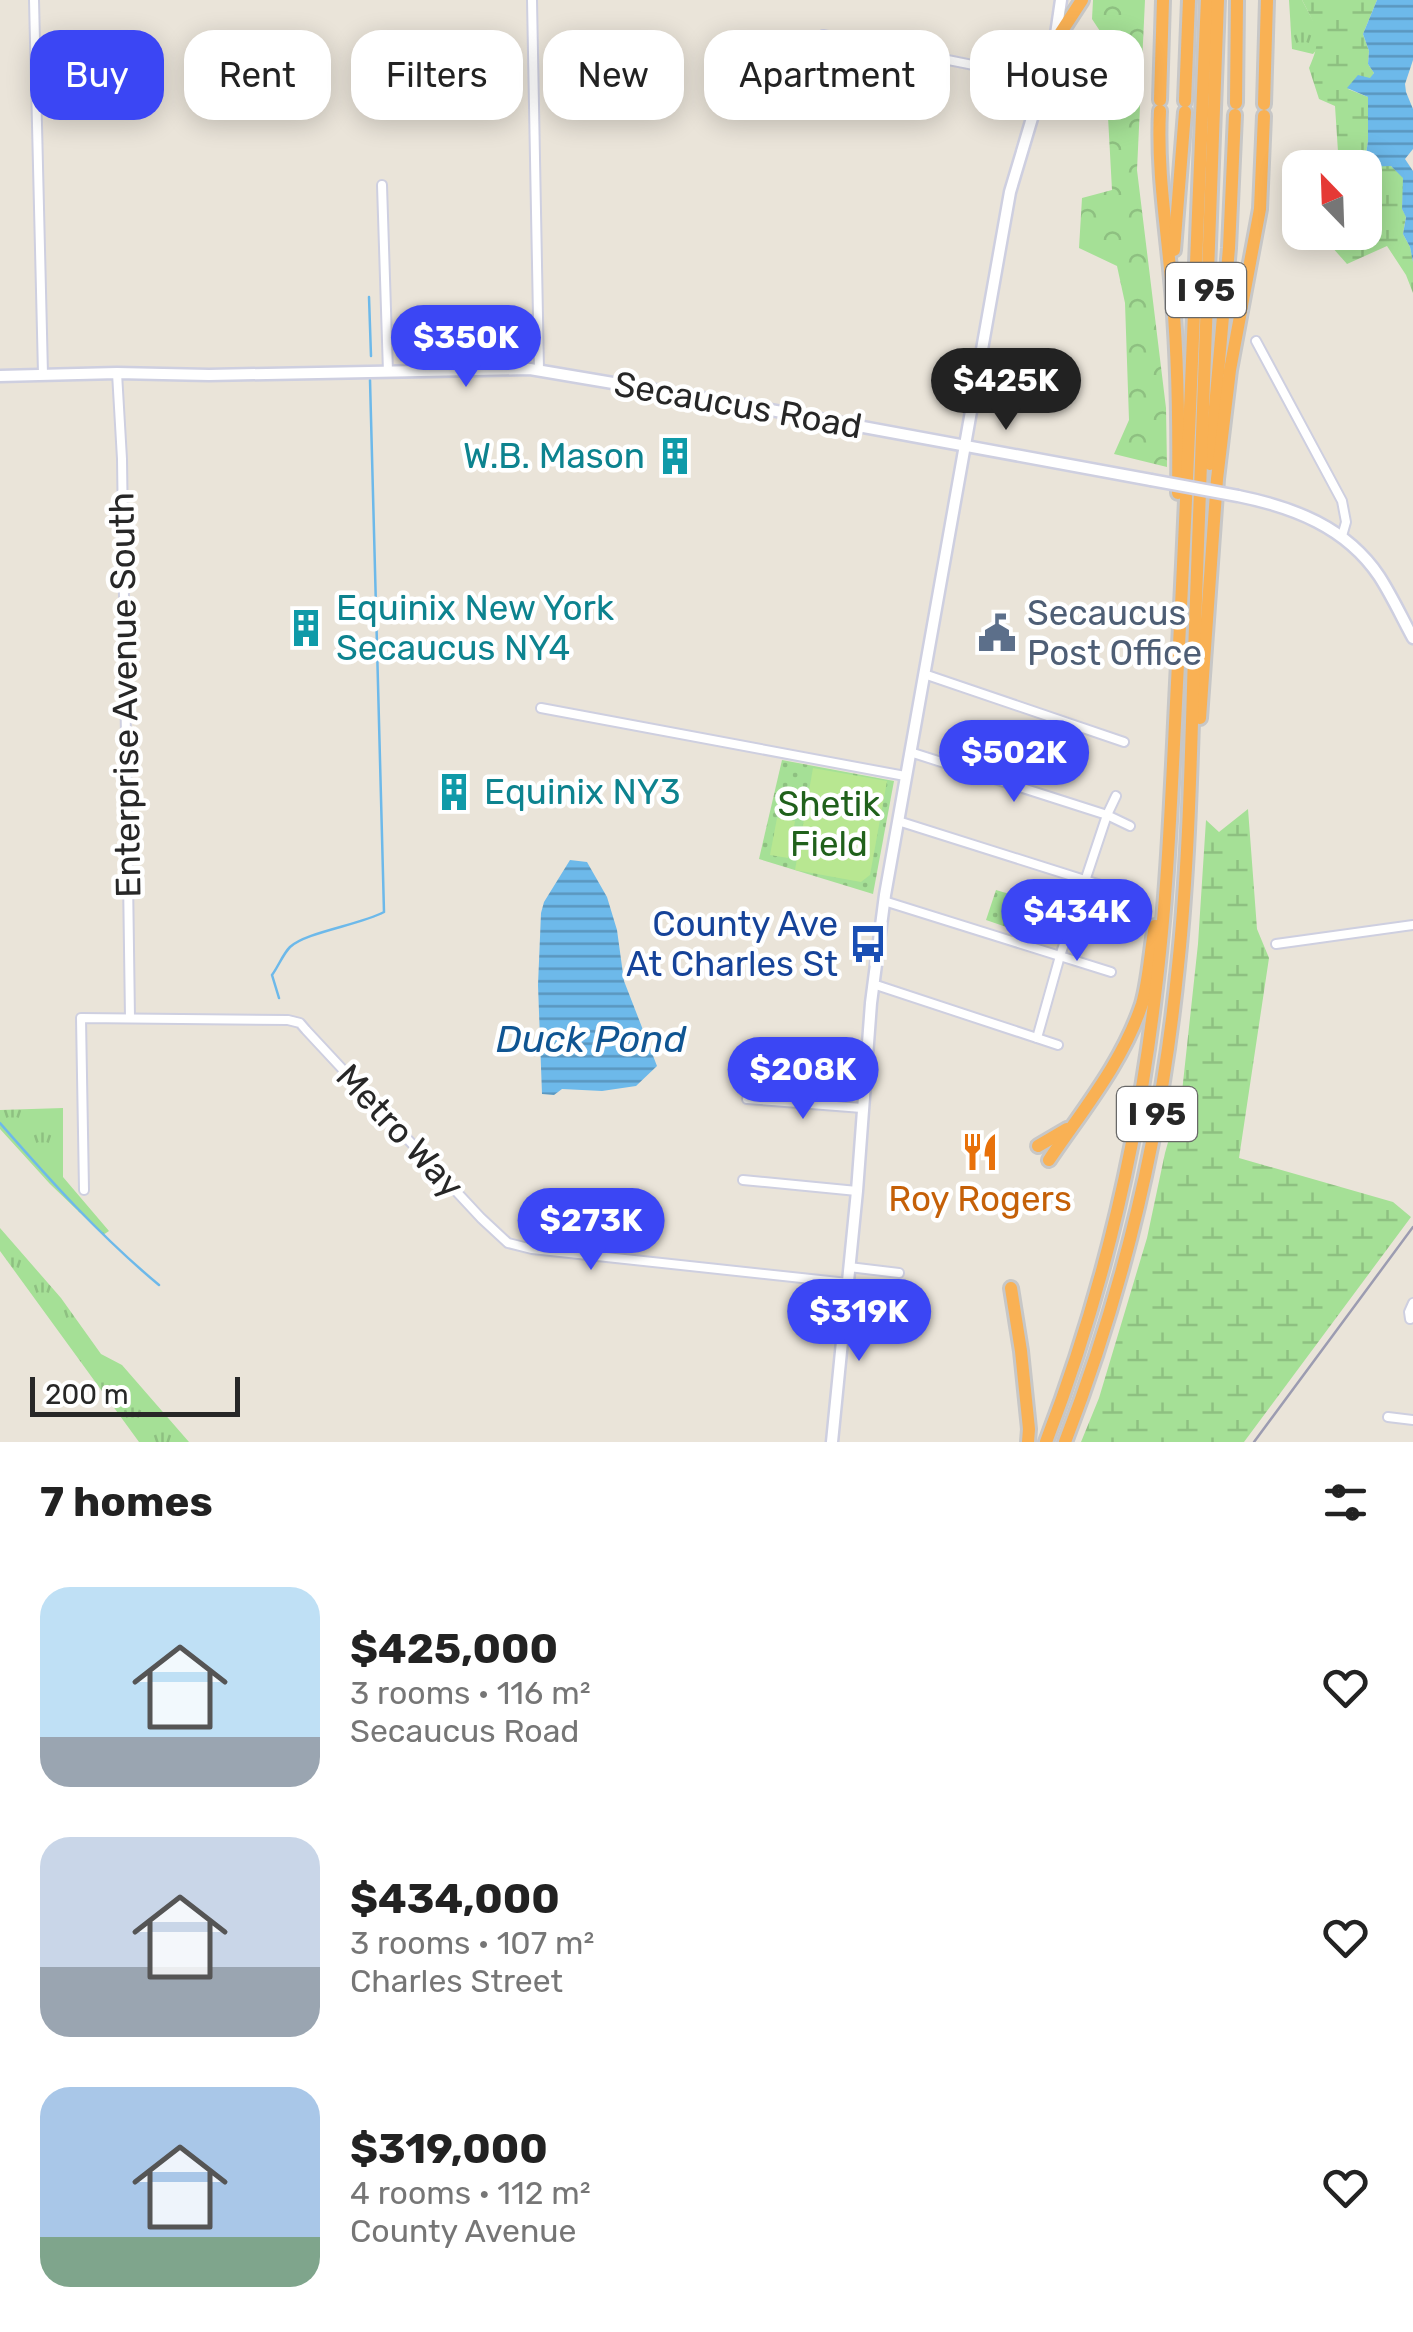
<!DOCTYPE html>
<html lang="en">
<head>
<meta charset="utf-8">
<style>
  body { margin:0; font-family:Rubik,sans-serif; background:#f6f6f6; color:#222; height:100vh; display:flex; flex-direction:column; font-size:38px; white-space:nowrap }
  * { box-sizing:border-box; margin:0 }
  p { font-size:32px; color:#767676 }
  .icon { flex:none; width:55px; height:55px; fill:none; stroke:currentColor; stroke-width:2; stroke-linecap:round; stroke-linejoin:round }
  .map { position:relative; height:1442px; overflow:hidden }
  .drawer { display:flex; flex-direction:column; background:#fff; flex:1 }
  .drawer>* { flex:none }
  .hud { position:absolute; left:30px; top:30px; width:1355px; height:90px; display:flex; gap:20px }
  .needle { width:65px; rotate:337deg }
  .tools { position:absolute; left:1282px; top:150px; display:grid; gap:20px }
  .tools a { display:grid; place-items:center; width:100px; height:100px; border-radius:20px; background:#fff; box-shadow:0 5px 25px #0003; font-size:50px }
  .scale { position:absolute; left:30px; bottom:25px; width:210px; box-sizing:border-box; padding-left:10px; border:5px solid #272727; border-top:0; font-size:28px; line-height:35px; white-space:nowrap; color:#272727; -webkit-text-stroke:8px #fff; paint-order:stroke }
  .price { position:absolute; translate:-50% -85px; padding:0 22px; border-radius:35px; background:#3b46f4; color:#fff; font-size:32px; line-height:65px; filter:drop-shadow(0 2px 5px #0008) }
  .price::after { content:''; position:absolute; left:50%; top:60px; width:30px; height:22px; margin-left:-15px; background:inherit; clip-path:polygon(0 0,100% 0,50% 100%) }
  .price.active { background:#222; color:#fff }
  ul { padding:0; list-style:none }
  li { display:flex; align-items:center; gap:30px; height:250px; padding:0 40px }
  li span { display:grid; place-items:center; flex:none; width:280px; height:200px; border-radius:30px; color:#555 }
  li>.icon { margin-inline-start:auto }
  span .icon { width:120px; height:120px; fill:#fffc; stroke-width:1 }
  li b { font-size:42px }
  h2 { display:flex; justify-content:space-between; align-items:center; height:120px; padding:0 40px; font-size:42px }
  .tag { padding:0 35px; border-radius:30px; background:#fff; box-shadow:0 5px 25px #0003; font-size:35px; line-height:90px }
  .tag.active { background:#3b46f4; color:#fff }
  .map>svg:first-child { display:block }
  .grass { fill:url(#grass-tufts) }
  .forest { fill:url(#forest-crowns) }
  .wetland { fill:url(#wetland-marsh) }
  .park { fill:url(#park-dots) }
  .pitch { fill:#b8e791 }
  .water { fill:url(#water-rules) }
  .lines { fill:none; stroke-linecap:round; stroke-linejoin:round }
  .stream { stroke:#6db9ea; stroke-width:2.5 }
  .minor-casing { stroke:#cecfe0; stroke-width:12 }
  .secondary-casing { stroke:#cecfe0; stroke-width:15 }
  .motorway-casing { stroke:#c7c7c7; stroke-width:18 }
  .minor { stroke:#fff; stroke-width:8 }
  .secondary { stroke:#fff; stroke-width:10 }
  .motorway { stroke:#f9b154; stroke-width:12 }
  .rail { stroke:#9c9cb1; stroke-width:2.5 }
  .secondary-bridge-casing { stroke:#cecfe0; stroke-width:15; stroke-linecap:butt }
  .secondary-bridge { stroke:#fff; stroke-width:10 }
  .labels { text-anchor:middle; dominant-baseline:central; stroke-width:9; stroke-linejoin:round; paint-order:stroke }
  .shield { fill:#fff; stroke:#686868; stroke-width:2.5 }
  .shield-label { font-size:32px; font-weight:bold; fill:#272727 }
  .street-label { font-size:35px; fill:#272727; stroke:#fff }
  .culture-label { font-size:35px; fill:#0d838f; stroke:#fff; text-anchor:start }
  .service-label { font-size:35px; fill:#4e5e75; stroke:#fff; text-anchor:start }
  .park-label { font-size:35px; fill:#20611b; stroke:#fff }
  .transit-label { font-size:35px; fill:#164399; stroke:#fff; text-anchor:end }
  .food-label { font-size:35px; fill:#c56008; stroke:#fff }
  .water-label { font-size:38px; font-style:italic; fill:#105592; stroke:#fff }
</style>
</head>
<body>
<div class="map">
<svg width="1413" height="1442" viewBox="0 0 1413 1442">
  <defs>
    <pattern id="grass-tufts" width="24" height="20" patternUnits="userSpaceOnUse" patternTransform="scale(2.5)"><rect width="24" height="20" fill="#a5e096"/><path d="M3 7l-1-3M5 7V3M7 7l1-3M15 17l-1-3M17 17v-4M19 17l1-3" fill="none" stroke="#8ec081"/></pattern>
    <pattern id="forest-crowns" width="20" height="18" patternUnits="userSpaceOnUse" patternTransform="scale(2.5)"><rect width="20" height="18" fill="#a5e096"/><path d="M2 6a3 3 0 1 1 6 0M12 15a3 3 0 1 1 6 0" fill="none" stroke="#8ec081"/></pattern>
    <pattern id="wetland-marsh" width="20" height="14" patternUnits="userSpaceOnUse" patternTransform="scale(2.5)"><rect width="20" height="14" fill="#a5e096"/><path d="M1 5h8M5 5V1M11 12h8M15 12V8" fill="none" stroke="#8ec081"/></pattern>
    <pattern id="park-dots" width="8" height="8" patternUnits="userSpaceOnUse" patternTransform="scale(2.5)"><rect width="8" height="8" fill="#a5e096"/><path d="M2 2h.1M6 6h.1" fill="none" stroke="#8ec081" stroke-width="1.8" stroke-linecap="round"/></pattern>
    <pattern id="water-rules" width="6" height="5" patternUnits="userSpaceOnUse" patternTransform="scale(2.5)"><rect width="6" height="5" fill="#6db9ea"/><path d="M0 2.5h6" fill="none" stroke="#5a96be"/></pattern>
  </defs>
  <rect width="100%" height="100%" fill="#eae4d9"/>
  <!-- grass -->
  <g class="grass">
    <path d="M1289,0H1302L1317,28L1318,48L1313,54L1292,49Z"/>
    <path d="M63,1108V1177L109,1231L103,1235L50,1184L0,1129V1110Z"/>
    <path d="M0,1228L61,1298L101,1354L122,1365L189,1442H139L0,1251Z"/>
  </g>
  <!-- forest -->
  <path class="forest" d="M1093,0H1145L1137,170L1166,408L1167,467L1114,454L1129,420L1125,303L1117,266L1079,248L1082,198L1112,190L1108,117L1118,116L1124,105L1125,69L1092,19Z"/>
  <!-- wetland -->
  <g class="wetland">
    <path d="M1302,0H1377L1363,34L1369,51L1368,64L1374,73L1371,78L1348,89L1368,97V141L1364,167H1339L1335,106L1319,99L1309,68C1323,38 1317,28 1302,0Z"/>
    <path d="M1379,166H1391L1404,178L1402,209L1406,216L1403,234L1410,247L1413,262V293L1406,275L1387,246L1347,264L1331,246L1314,240L1318,233L1365,232V168Z"/>
    <path d="M1248,809L1257,929L1269,958L1239,1158L1393,1202L1411,1217L1244,1442H1081L1099,1398L1147,1238L1165,1153L1182,1092L1198,944L1206,820L1219,832Z"/>
  </g>
  <!-- park -->
  <g class="park">
    <path d="M782,760L894,781L873,894L759,859Z"/>
    <path d="M996,890L1026,899L1015,930L986,920Z"/>
  </g>
  <!-- pitch -->
  <g class="pitch">
    <path d="M813,768L887,781L870,875L861,882L795,870Z"/>
    <path d="M777,818L795,821L788,858L770,855Z"/>
  </g>
  <!-- water -->
  <g class="water">
    <path d="M1377,0H1413V60L1405,84L1406,92L1413,109V149L1405,159L1413,171V262L1410,247L1403,234L1406,217L1402,209L1403,178L1391,166L1364,167L1368,141V97L1347,88L1358,75L1370,78L1374,73L1368,64L1369,51L1363,34Z"/>
    <path d="M570,860L587,862L607,897L617,930L624,981L657,1066L636,1086L602,1091L562,1089L554,1095L542,1094L538,985L541,913L544,902Z"/>
  </g>
  <g class="lines">
    <!-- stream -->
    <g class="stream">
      <path d="M369,297L371,356"/>
      <path d="M279,998L272,975C278,967 283,954 290,947C306,932 360,925 384,912L370,380"/>
      <path d="M0,1123C50,1180 100,1236 159,1285"/>
    </g>
    <!-- minor casing -->
    <g class="minor-casing">
      <g id="minor">
        <path d="M34,0L43,374"/>
        <path d="M532,0L539,370"/>
        <path d="M823,35L1043,79"/>
        <path d="M382,185L388,372"/>
        <path d="M1256,341L1342,501L1346,522L1342,536"/>
        <path d="M117,373L122,459L130,1018"/>
        <path d="M924,674L1124,742"/>
        <path d="M541,708L905,776"/>
        <path d="M910,752L1107,815L1130,826"/>
        <path d="M898,821L1129,894"/>
        <path d="M884,901L1111,972"/>
        <path d="M1276,944L1413,925"/>
        <path d="M873,984L1058,1045"/>
        <path d="M1037,1038L1060,956L1107,815L1116,796"/>
        <path d="M747,1099L862,1108"/>
        <path d="M743,1180L857,1191"/>
        <path d="M84,1190L81,1018L288,1020L300,1023L306,1030L481,1218L508,1243L532,1249L848,1283"/>
        <path d="M849,1267L899,1273"/>
        <path d="M1410,1319L1409,1312L1413,1303"/>
        <path d="M1388,1417L1413,1420"/>
      </g>
    </g>
    <!-- secondary casing -->
    <g class="secondary-casing">
      <g id="secondary">
        <path d="M0,376L117,373L209,375L530,369L749,406L1151,480"/>
        <path d="M1238,496C1293,507 1346,527 1379,576C1392,596 1402,618 1413,638"/>
        <path d="M832,1442L857,1191L871,1003L885,895L1010,192L1055,41L1061,0"/>
      </g>
    </g>
    <!-- motorway casing -->
    <g class="motorway-casing">
      <g id="motorway">
        <path d="M1054,43L1082,0"/>
        <path d="M1160,100L1163,0"/>
        <path d="M1185,101L1189,0"/>
        <path d="M1236,103L1237,0"/>
        <path d="M1264,104L1267,0"/>
        <path d="M1160,111C1157,169 1166,222 1171,279C1178,350 1179,421 1178,493"/>
        <path d="M1174,250L1185,112"/>
        <path d="M1210,464L1229,248L1235,115"/>
        <path d="M1200,718L1217,479L1230,370L1260,209L1264,116"/>
        <path d="M1038,1146L1067,1129"/>
        <path d="M1049,1160C1082,1111 1123,1062 1142,1004C1149,980 1150,952 1155,926"/>
        <path d="M1011,1288L1021,1351L1029,1429L1028,1442"/>
        <path d="M1046,1442C1101,1299 1137,1148 1155,996C1169,886 1172,775 1178,664C1190,443 1197,221 1207,0"/>
        <path d="M1065,1442C1124,1290 1162,1128 1178,966C1190,853 1191,739 1195,626C1204,418 1209,209 1218,0"/>
      </g>
    </g>
    <!-- minor -->
    <use href="#minor" class="minor"/>
    <!-- secondary -->
    <use href="#secondary" class="secondary"/>
    <!-- motorway -->
    <use href="#motorway" class="motorway"/>
    <!-- rail -->
    <path class="rail" d="M1254,1442L1413,1227"/>
    <!-- secondary-bridge casing -->
    <g class="secondary-bridge-casing">
      <path id="secondary-bridge" d="M1151,480L1238,496"/>
    </g>
    <!-- secondary-bridge -->
    <use href="#secondary-bridge" class="secondary-bridge"/>
  </g>
  <!-- icons -->
  <defs>
    <g id="building-bare" transform="scale(3)"><path d="M-4-6H4V6H1V3H-1V6H-4ZM-2.5-4.3h1.7v1.8h-1.7ZM.8-4.3h1.7v1.8H.8ZM-2.5-1h1.7V.8h-1.7ZM.8-1h1.7V.8H.8Z" fill="#0f9aa8" stroke="#fff" stroke-width="2.5" paint-order="stroke"/></g>
    <g id="civic-bare" transform="scale(3)"><path d="M-.6-6.5H3V-4.5H.6V-3L4-1V1h2V6H-6V1h2V-1L-.6-3ZM-1.2 2.5V6h2.4V2.5Z" fill="#5c6f8a" stroke="#fff" stroke-width="2.5" paint-order="stroke"/></g>
    <g id="bus-bare" transform="scale(3)"><path d="M-5-6H5V4H4V6H2V4H-2V6H-4V4H-5ZM-3.5-4V0h7V-4ZM-3.5 1.2v1.5H-2V1.2ZM2 1.2v1.5H3.5V1.2Z" fill="#1a4fb4" stroke="#fff" stroke-width="2.5" paint-order="stroke"/></g>
    <g id="restaurant-bare" transform="scale(3)"><path d="M-5-6h1v4h1v-4h1v4h1v-4h1v5L-1.5 .5V6h-2V.5L-5-1ZM5-6V6H3V1.5H1.5Q1.5-4 5-6Z" fill="#e8710a" stroke="#fff" stroke-width="2.5" paint-order="stroke"/></g>
  </defs>
  <g fill-rule="evenodd">
    <use href="#building-bare" x="675" y="456"/>
    <use href="#building-bare" x="306" y="628"/>
    <use href="#civic-bare" x="997" y="633"/>
    <use href="#building-bare" x="454" y="792"/>
    <use href="#bus-bare" x="868" y="944"/>
    <use href="#restaurant-bare" x="980" y="1152"/>
  </g>
  <g class="labels">
    <!-- shield labels -->
    <g class="shield">
      <rect x="1166" y="263" width="80" height="54" rx="8"/>
      <rect x="1117" y="1087" width="80" height="54" rx="8"/>
    </g>
    <g class="shield-label">
      <text x="1206" y="290">I 95</text>
      <text x="1157" y="1114">I 95</text>
    </g>
    <!-- street labels -->
    <g class="street-label">
      <text transform="translate(738 405) rotate(10)">Secaucus Road</text>
      <text transform="translate(125 695) rotate(-91)">Enterprise Avenue South</text>
      <text transform="translate(400 1131) rotate(47)">Metro Way</text>
    </g>
    <!-- culture labels -->
    <g class="culture-label">
      <text x="645" y="456" text-anchor="end">W.B. Mason</text>
      <text x="336" y="608">Equinix New York<tspan x="336" dy="40">Secaucus NY4</tspan></text>
      <text x="484" y="792">Equinix NY3</text>
    </g>
    <!-- service labels -->
    <g class="service-label">
      <text x="1027" y="613">Secaucus<tspan x="1027" dy="40">Post Office</tspan></text>
    </g>
    <!-- park labels -->
    <g class="park-label">
      <text x="829" y="804">Shetik<tspan x="829" dy="40">Field</tspan></text>
    </g>
    <!-- transit labels -->
    <g class="transit-label">
      <text x="838" y="924">County Ave<tspan x="838" dy="40">At Charles St</tspan></text>
    </g>
    <!-- food labels -->
    <g class="food-label">
      <text x="980" y="1199">Roy Rogers</text>
    </g>
    <!-- water labels -->
    <g class="water-label">
      <text x="591" y="1039">Duck Pond</text>
    </g>
  </g>
</svg>
<div class="tools">
<a><svg class="needle" viewBox="-14 -14 28 28"><path d="M0-13l5 13h-10z" fill="#e53935"/><path d="M0 13l5-13h-10z" fill="#767676"/></svg></a>
</div>
<div class="scale">200 m</div>
<b class="price" style="left:466px;top:390px">$350K</b>
<b class="price active" style="left:1006px;top:433px">$425K</b>
<b class="price" style="left:1014px;top:805px">$502K</b>
<b class="price" style="left:1077px;top:964px">$434K</b>
<b class="price" style="left:803px;top:1122px">$208K</b>
<b class="price" style="left:591px;top:1273px">$273K</b>
<b class="price" style="left:859px;top:1364px">$319K</b>
<div class="hud">
<a class="tag active">Buy</a>
<a class="tag">Rent</a>
<a class="tag">Filters</a>
<a class="tag">New</a>
<a class="tag">Apartment</a>
<a class="tag">House</a>
</div>
</div>
<section class="drawer">
<h2>7 homes<svg class="icon" aria-label="filters" viewBox="0 0 24 24"><path d="M4 7h16M4 17h16"/><circle cx="9" cy="7" r="2"/><circle cx="15" cy="17" r="2"/></svg></h2>
<ul>
<li><span style="background:linear-gradient(#bfe0f5 75%,#9aa5b1 0)"><svg class="icon" aria-label="home" viewBox="0 0 24 24"><path d="M3 11l9-7 9 7M6 9v11h12V9"/></svg></span><div><b>$425,000</b><p>3 rooms · 116 m²</p><p>Secaucus Road</p></div><svg class="icon" aria-label="heart" viewBox="0 0 24 24"><path d="M12 20l-8-8c-3-5 5-10 8-4 3-6 11-1 8 4z"/></svg></li>
<li><span style="background:linear-gradient(#c9d6e8 65%,#9aa5b1 0)"><svg class="icon" aria-label="home" viewBox="0 0 24 24"><path d="M3 11l9-7 9 7M6 9v11h12V9"/></svg></span><div><b>$434,000</b><p>3 rooms · 107 m²</p><p>Charles Street</p></div><svg class="icon" aria-label="heart" viewBox="0 0 24 24"><path d="M12 20l-8-8c-3-5 5-10 8-4 3-6 11-1 8 4z"/></svg></li>
<li><span style="background:linear-gradient(#a9c7e8 75%,#7fa58c 0)"><svg class="icon" aria-label="home" viewBox="0 0 24 24"><path d="M3 11l9-7 9 7M6 9v11h12V9"/></svg></span><div><b>$319,000</b><p>4 rooms · 112 m²</p><p>County Avenue</p></div><svg class="icon" aria-label="heart" viewBox="0 0 24 24"><path d="M12 20l-8-8c-3-5 5-10 8-4 3-6 11-1 8 4z"/></svg></li>
</ul>
</section>
</body>
</html>
